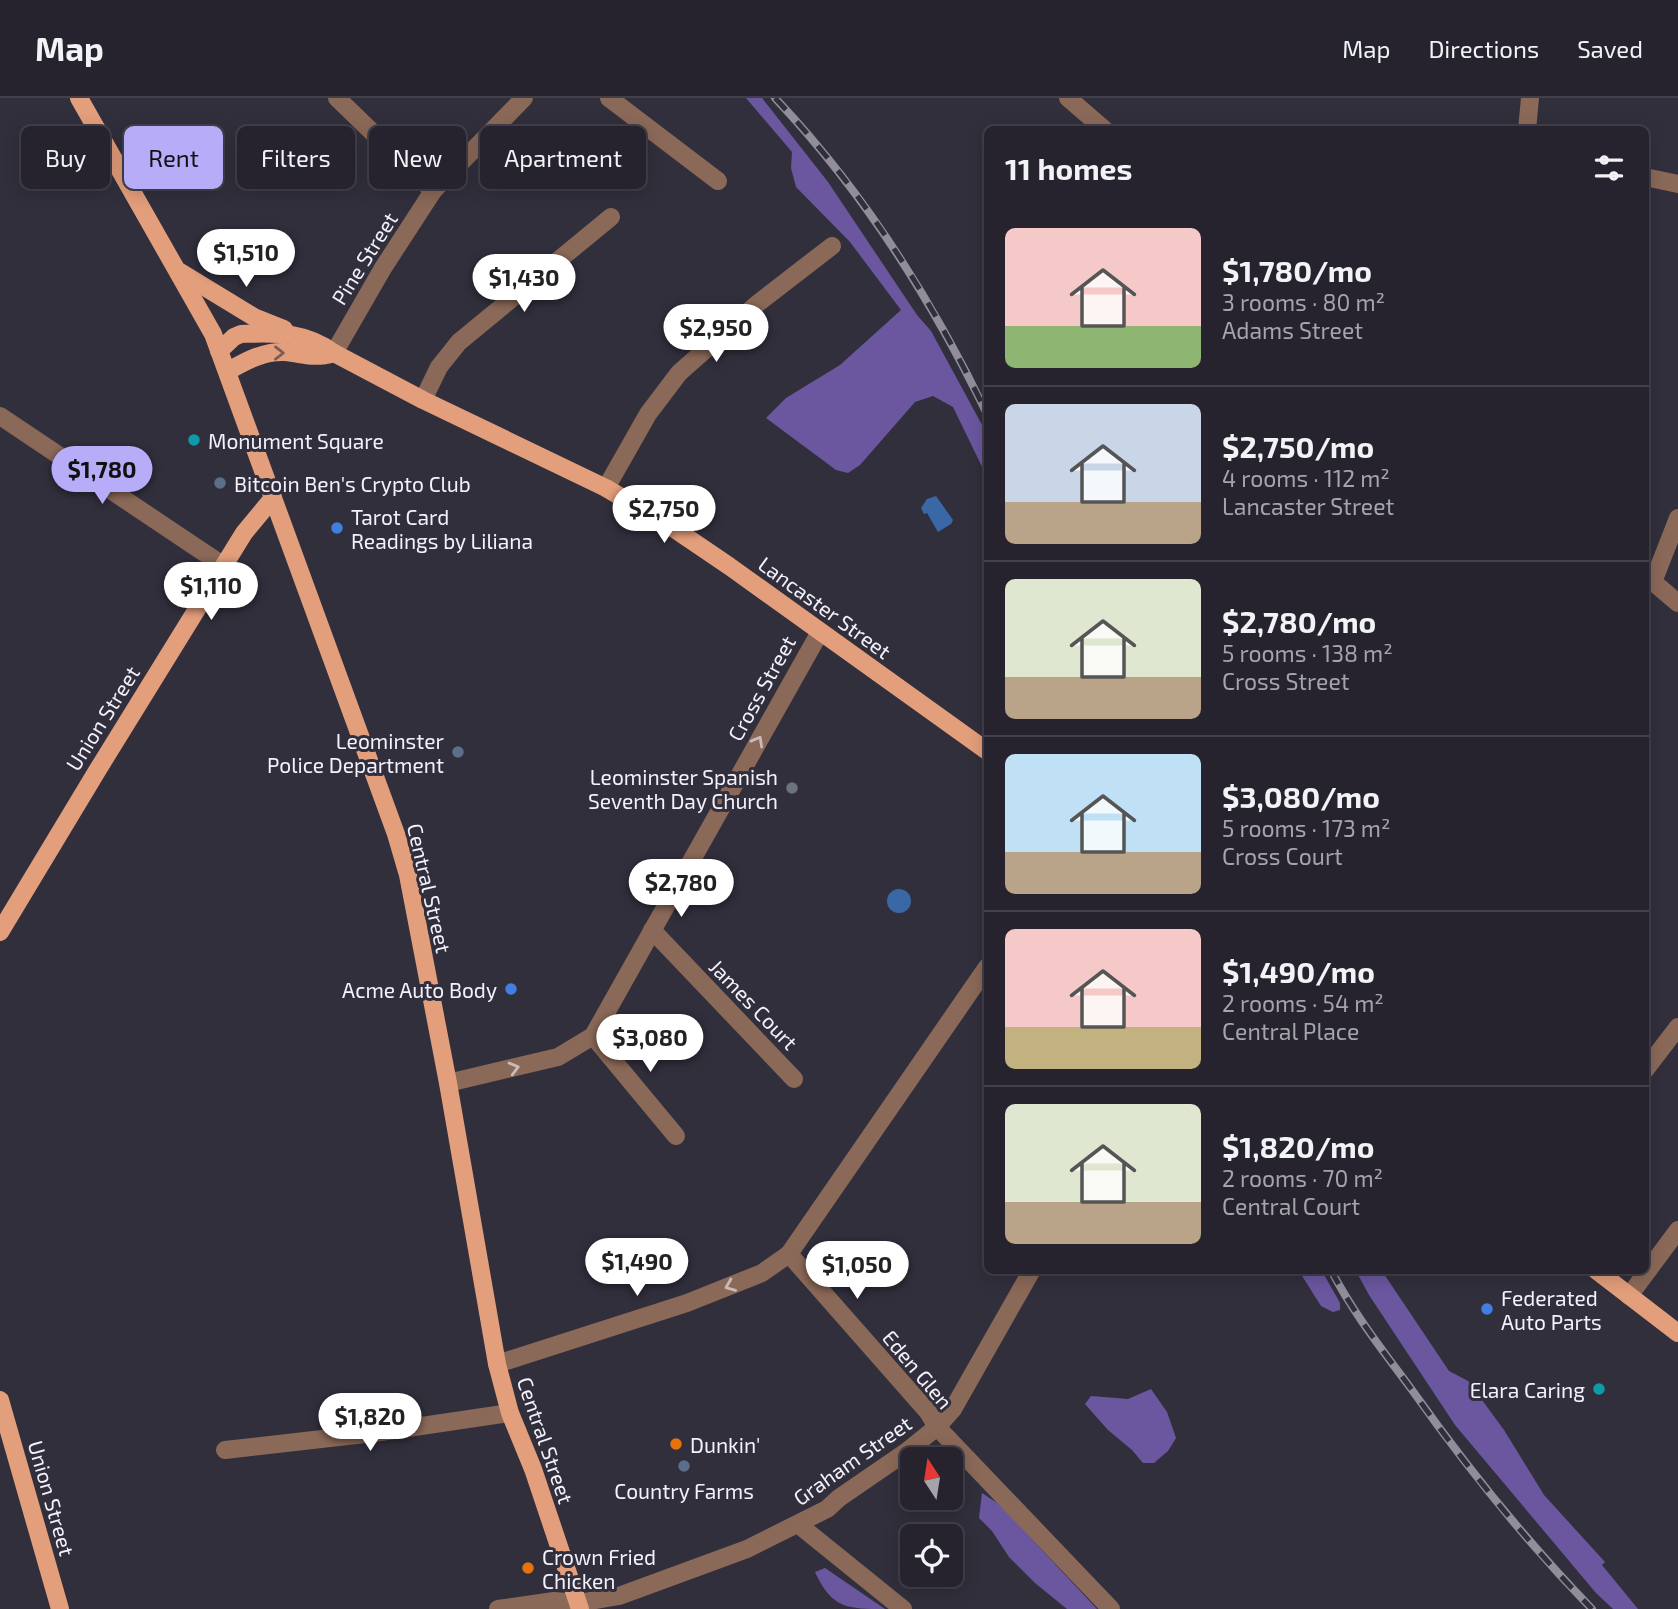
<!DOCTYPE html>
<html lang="en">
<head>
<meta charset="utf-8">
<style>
  body { margin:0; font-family:"Exo 2",sans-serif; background:#322f3a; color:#f1f3f6; height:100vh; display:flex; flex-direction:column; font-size:26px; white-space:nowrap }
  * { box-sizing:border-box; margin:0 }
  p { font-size:23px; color:#a4a4aa }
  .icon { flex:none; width:38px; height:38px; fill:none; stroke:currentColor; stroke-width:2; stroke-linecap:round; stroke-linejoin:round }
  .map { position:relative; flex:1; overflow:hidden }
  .details { position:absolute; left:984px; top:28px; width:665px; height:1148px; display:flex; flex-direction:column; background:#26232e; border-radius:10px; box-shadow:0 4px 18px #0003,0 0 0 2px #42404a }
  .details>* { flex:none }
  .top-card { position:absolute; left:21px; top:28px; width:665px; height:63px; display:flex; gap:14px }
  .needle { width:46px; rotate:348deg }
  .tools { position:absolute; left:900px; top:1349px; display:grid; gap:14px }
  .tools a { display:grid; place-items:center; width:63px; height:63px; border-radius:10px; background:#26232e; box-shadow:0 4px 18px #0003,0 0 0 2px #42404a; font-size:35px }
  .price { position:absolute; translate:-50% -60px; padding:0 16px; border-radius:24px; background:#fff; color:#222; font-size:23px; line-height:46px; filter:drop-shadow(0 2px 4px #0008) }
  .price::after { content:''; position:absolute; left:50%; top:42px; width:21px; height:16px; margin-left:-10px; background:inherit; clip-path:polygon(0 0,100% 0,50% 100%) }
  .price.on { background:#b6acf8; color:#111 }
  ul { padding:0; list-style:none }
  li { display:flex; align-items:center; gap:21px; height:175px; padding:0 21px }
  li+li { border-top:2px solid #42404a }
  li span { display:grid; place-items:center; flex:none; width:196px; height:140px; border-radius:10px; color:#555 }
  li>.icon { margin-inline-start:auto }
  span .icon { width:84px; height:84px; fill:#fffc; stroke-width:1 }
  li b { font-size:30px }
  h2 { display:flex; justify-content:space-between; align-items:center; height:84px; padding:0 21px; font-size:30px }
  .tag { padding:0 24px; border-radius:10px; background:#26232e; box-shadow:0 4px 18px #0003,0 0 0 2px #42404a; font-size:24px; line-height:63px }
  .tag.on { background:#b6acf8; color:#111 }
  header { display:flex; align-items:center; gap:42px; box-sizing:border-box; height:98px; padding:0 35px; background:#26232e; border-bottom:2px solid #42404a }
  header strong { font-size:33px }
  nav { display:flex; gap:38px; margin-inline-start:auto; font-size:24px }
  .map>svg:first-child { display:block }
  .forest { fill:#6b579f }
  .water { fill:#3a67a6 }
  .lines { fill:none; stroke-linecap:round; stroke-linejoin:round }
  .minor { stroke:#8b6958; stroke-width:18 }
  .major { stroke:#e39e7b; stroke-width:18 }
  .rail-casing { stroke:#918e9a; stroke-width:8 }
  .rail { stroke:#322f3d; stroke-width:5; stroke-dasharray:16; stroke-linecap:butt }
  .oneway { stroke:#795b56 }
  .oneway2 { stroke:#c9bbba }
  .culture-dot { fill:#0f9aa8; stroke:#322f3d; stroke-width:2.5 }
  .service-dot { fill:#5c6f8a; stroke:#322f3d; stroke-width:2.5 }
  .shop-dot { fill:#3f7fe0; stroke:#322f3d; stroke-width:2.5 }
  .worship-dot { fill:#6b7280; stroke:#322f3d; stroke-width:2.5 }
  .food-dot { fill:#e8710a; stroke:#322f3d; stroke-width:2.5 }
  .labels { text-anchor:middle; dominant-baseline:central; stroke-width:6; stroke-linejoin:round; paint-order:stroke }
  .street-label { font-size:21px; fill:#f3f1fb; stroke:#322f3d }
  .poi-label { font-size:21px; fill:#f3f1fb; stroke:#322f3d; text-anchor:start }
</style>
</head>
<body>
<header>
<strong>Map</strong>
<nav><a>Map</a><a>Directions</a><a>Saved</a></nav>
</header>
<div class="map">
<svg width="1678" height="1511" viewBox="0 0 1678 1511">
  <rect width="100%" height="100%" fill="#322f3d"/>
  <!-- forest -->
  <g class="forest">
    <path d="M746,0H762L828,84L917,217L931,233L987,336V379L953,309L933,298L915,304L860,367L848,375L836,372L766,320L786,300L840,267L901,212L850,144L796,89L791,70L792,54Z"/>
    <path d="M1299,1173H1322L1340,1205V1212L1333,1214L1321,1208Z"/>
    <path d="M1356,1173H1382L1449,1273L1468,1283L1504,1332L1544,1397L1605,1464L1602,1467L1638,1511H1613L1596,1495L1455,1327L1369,1197Z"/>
    <path d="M1151,1291L1167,1314L1176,1340L1168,1353L1154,1365H1143L1132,1352L1108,1332L1085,1306L1091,1298L1128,1301Z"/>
    <path d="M982,1395L999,1406L1097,1511H1067L1035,1485L1009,1459L992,1433L979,1420Z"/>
    <path d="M825,1470L885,1511C848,1511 832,1511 815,1474Z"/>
  </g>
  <!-- water -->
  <g class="water">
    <path d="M527,43L541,56L539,58L543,62L536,70L518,52Z"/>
    <path d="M936,398L953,422L951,426L938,434L927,415L924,416L921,410L927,401Z"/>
    <circle cx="899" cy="803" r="12"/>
  </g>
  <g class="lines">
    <!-- minor -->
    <g class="minor">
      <path d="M337,0L433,93"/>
      <path d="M609,0L718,83"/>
      <path d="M1068,0L1105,32"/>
      <path d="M1527,32L1530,0"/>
      <path d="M1645,79L1678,86"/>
      <path d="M334,255L383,170L433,93L524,0"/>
      <path d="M423,302L439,269L459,244L611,119"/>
      <path d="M0,318L224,468"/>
      <path d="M606,390L648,316L679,275L757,206L832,148"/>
      <path d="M1646,478L1678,505"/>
      <path d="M1653,484L1678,420"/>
      <path d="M652,832L794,981"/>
      <path d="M987,869L789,1156L928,1314L937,1329L1111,1511"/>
      <path d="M593,938L676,1038"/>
      <path d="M1645,972L1678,929"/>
      <path d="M448,985L558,959L593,938L820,534"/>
      <path d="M1629,1198L1678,1132"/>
      <path d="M497,1266L687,1205L762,1175L789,1156"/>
      <path d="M225,1352L374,1335L510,1315"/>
      <path d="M799,1427L903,1511"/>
      <path d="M498,1511L554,1503L578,1505L619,1498L747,1451L827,1411L839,1400L906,1354L937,1329L953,1311L1032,1172"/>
    </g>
    <!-- major -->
    <g class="major">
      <path d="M79,0L213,236L396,736L408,777L448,985L497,1266L510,1315L533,1371L580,1511"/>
      <path d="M180,174L254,219L284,231"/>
      <path d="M219,253L234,239L241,236C277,235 304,233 334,255L423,302L606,390L673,430L729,468L987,653"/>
      <path d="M228,273C246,263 263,253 285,254C305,256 313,261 334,255"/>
      <path d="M0,834L97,673L244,435L273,400"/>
      <path d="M1596,1172L1678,1235"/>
      <path d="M0,1302L60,1511"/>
    </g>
    <!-- rail casing -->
    <g class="rail-casing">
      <g id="rail">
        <path d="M775,0C864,94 931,200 987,316"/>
        <path d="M1331,1172C1353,1215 1384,1254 1412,1292C1468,1371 1525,1442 1592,1511"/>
      </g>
    </g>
    <!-- rail -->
    <use href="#rail" class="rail"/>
  </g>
  <!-- one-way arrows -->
  <defs><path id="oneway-chevron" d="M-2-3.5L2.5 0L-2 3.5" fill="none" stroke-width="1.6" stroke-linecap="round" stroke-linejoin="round" transform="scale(1.75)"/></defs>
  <use class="oneway" href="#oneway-chevron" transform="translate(279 255)"/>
  <g class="oneway2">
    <use href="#oneway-chevron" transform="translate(758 643) rotate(-61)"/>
    <use href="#oneway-chevron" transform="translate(514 970) rotate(-15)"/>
    <use href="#oneway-chevron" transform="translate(730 1188) rotate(158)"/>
  </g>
  <!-- markers -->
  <g class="culture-dot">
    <circle cx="194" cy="342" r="7"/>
    <circle cx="1599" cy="1291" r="7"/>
  </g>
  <g class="service-dot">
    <circle cx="220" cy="385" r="7"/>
    <circle cx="458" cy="654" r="7"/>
    <circle cx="684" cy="1368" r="7"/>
  </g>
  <g class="shop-dot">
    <circle cx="337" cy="430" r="7"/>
    <circle cx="511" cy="891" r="7"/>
    <circle cx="1487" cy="1211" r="7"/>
  </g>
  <circle class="worship-dot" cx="792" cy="690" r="7"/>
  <g class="food-dot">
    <circle cx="676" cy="1346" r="7"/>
    <circle cx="528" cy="1470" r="7"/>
  </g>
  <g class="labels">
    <!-- street labels -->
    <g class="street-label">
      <text transform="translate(364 160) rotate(-58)">Pine Street</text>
      <text transform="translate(825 509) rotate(36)">Lancaster Street</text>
      <text transform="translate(761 590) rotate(-61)">Cross Street</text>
      <text transform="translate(102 620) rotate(-58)">Union Street</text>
      <text transform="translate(430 790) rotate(77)">Central Street</text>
      <text transform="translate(754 906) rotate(46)">James Court</text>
      <text transform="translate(918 1271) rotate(50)">Eden Glen</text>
      <text transform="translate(546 1342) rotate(71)">Central Street</text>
      <text transform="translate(852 1362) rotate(-35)">Graham Street</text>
      <text transform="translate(52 1400) rotate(74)">Union Street</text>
    </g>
    <!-- poi labels -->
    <g class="poi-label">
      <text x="208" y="342">Monument Square</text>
      <text x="234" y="385">Bitcoin Ben's Crypto Club</text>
      <text x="351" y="418">Tarot Card<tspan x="351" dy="24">Readings by Liliana</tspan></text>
      <text x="444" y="642" text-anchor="end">Leominster<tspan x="444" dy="24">Police Department</tspan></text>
      <text x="778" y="678" text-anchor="end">Leominster Spanish<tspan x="778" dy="24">Seventh Day Church</tspan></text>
      <text x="497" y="891" text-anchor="end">Acme Auto Body</text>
      <text x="1501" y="1199">Federated<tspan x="1501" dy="24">Auto Parts</tspan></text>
      <text x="1585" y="1291" text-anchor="end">Elara Caring</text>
      <text x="690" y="1346">Dunkin'</text>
      <text x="684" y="1392" text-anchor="middle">Country Farms</text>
      <text x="542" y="1458">Crown Fried<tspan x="542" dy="24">Chicken</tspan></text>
    </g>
  </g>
</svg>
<div class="tools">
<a><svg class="needle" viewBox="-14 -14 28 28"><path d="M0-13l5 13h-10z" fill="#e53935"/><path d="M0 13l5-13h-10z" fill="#a4a4aa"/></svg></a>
<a><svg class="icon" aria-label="locate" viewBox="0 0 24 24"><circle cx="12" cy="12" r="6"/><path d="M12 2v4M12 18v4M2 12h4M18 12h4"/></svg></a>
</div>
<b class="price" style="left:246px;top:191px">$1,510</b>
<b class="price" style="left:524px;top:216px">$1,430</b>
<b class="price" style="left:716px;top:266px">$2,950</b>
<b class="price on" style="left:102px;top:408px">$1,780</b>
<b class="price" style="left:664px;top:447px">$2,750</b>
<b class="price" style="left:211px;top:524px">$1,110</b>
<b class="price" style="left:681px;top:821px">$2,780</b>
<b class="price" style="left:650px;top:976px">$3,080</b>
<b class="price" style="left:637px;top:1200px">$1,490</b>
<b class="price" style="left:857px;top:1203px">$1,050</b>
<b class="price" style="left:370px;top:1355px">$1,820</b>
<div class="top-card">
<a class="tag">Buy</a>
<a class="tag on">Rent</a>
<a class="tag">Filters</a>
<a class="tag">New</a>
<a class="tag">Apartment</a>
</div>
<section class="details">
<h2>11 homes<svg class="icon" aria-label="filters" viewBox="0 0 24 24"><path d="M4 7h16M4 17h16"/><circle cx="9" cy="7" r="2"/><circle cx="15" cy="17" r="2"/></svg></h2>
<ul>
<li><span style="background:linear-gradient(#f6c9c9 70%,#8fb573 0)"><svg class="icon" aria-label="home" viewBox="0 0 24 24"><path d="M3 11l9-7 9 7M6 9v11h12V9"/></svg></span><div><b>$1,780/mo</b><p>3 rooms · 80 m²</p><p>Adams Street</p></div></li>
<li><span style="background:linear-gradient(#c9d6e8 70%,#b9a48a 0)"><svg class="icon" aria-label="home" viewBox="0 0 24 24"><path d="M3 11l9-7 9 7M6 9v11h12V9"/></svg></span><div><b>$2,750/mo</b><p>4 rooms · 112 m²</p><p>Lancaster Street</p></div></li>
<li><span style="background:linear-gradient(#dfe7d0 70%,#b9a48a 0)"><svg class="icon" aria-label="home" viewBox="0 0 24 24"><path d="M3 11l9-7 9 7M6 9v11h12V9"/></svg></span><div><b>$2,780/mo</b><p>5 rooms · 138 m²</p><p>Cross Street</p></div></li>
<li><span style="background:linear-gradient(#bfe0f5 70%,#b9a48a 0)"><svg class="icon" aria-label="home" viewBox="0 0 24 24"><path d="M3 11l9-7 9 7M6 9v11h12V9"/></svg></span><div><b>$3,080/mo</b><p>5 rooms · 173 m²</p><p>Cross Court</p></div></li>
<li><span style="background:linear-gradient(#f6c9c9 70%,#c2b280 0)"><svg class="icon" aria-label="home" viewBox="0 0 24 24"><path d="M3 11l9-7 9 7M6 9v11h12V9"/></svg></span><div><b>$1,490/mo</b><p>2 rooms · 54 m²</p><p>Central Place</p></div></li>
<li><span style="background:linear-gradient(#dfe7d0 70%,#b9a48a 0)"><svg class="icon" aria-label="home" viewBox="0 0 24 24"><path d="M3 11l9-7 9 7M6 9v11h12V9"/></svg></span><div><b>$1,820/mo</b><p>2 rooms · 70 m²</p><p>Central Court</p></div></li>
</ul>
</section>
</div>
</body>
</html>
